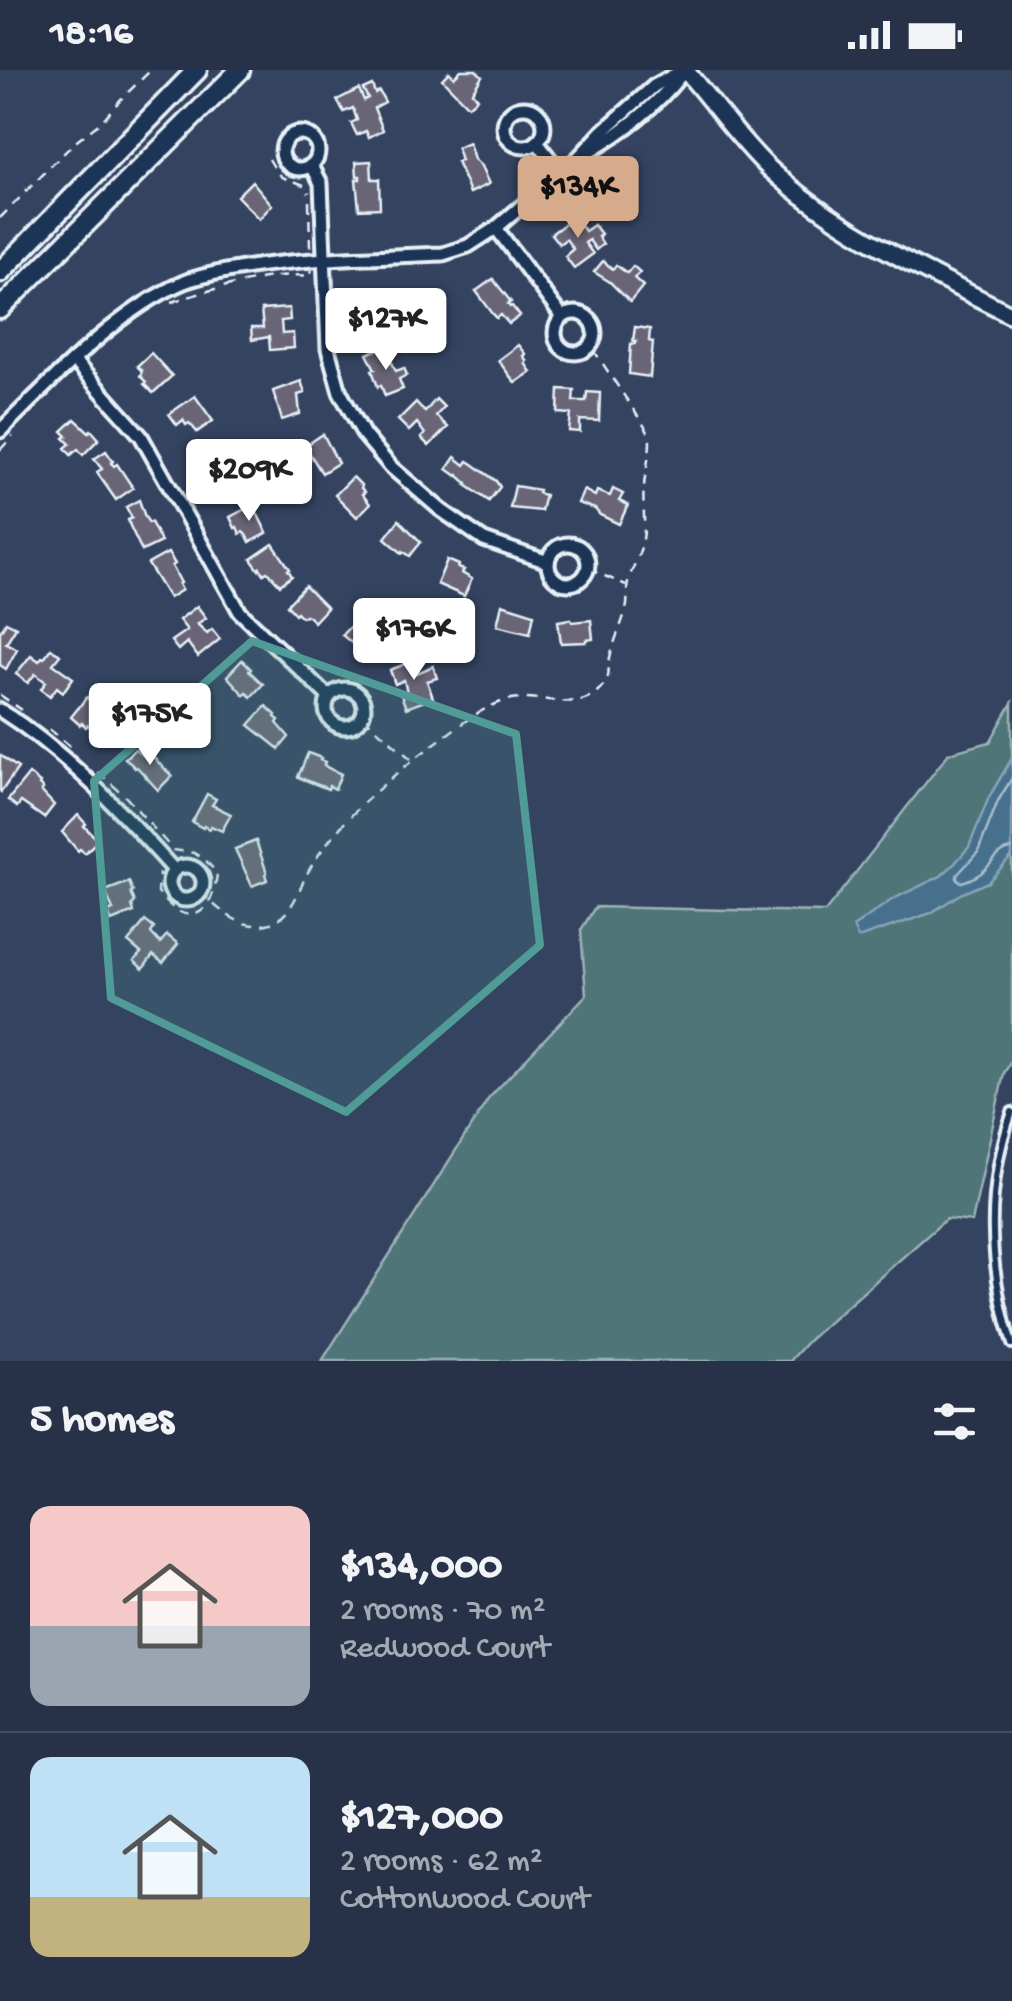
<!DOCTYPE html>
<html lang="en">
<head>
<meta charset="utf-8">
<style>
  body { margin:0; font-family:"Gochi Hand",sans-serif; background:#2f3a4f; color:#f1f3f6; height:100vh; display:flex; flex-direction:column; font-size:38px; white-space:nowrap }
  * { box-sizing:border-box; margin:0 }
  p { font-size:32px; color:#a4aab4 }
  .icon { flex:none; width:55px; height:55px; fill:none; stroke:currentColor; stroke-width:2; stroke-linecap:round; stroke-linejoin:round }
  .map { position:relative; height:1291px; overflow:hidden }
  .drawer { display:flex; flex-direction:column; background:#273248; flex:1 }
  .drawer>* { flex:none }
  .price { position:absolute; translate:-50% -85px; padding:0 22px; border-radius:10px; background:#fff; color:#222; font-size:32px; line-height:65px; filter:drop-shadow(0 2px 5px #0008) }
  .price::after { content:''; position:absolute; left:50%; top:60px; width:30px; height:22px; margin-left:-15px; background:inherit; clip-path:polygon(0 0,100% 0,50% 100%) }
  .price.selected { background:#d6ab8b; color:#111 }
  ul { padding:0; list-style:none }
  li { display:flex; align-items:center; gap:30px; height:250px; padding:0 30px }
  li+li { border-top:2px solid #434d60 }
  li span { display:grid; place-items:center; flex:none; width:280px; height:200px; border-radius:20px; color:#555 }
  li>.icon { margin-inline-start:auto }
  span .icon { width:120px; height:120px; fill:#fffc; stroke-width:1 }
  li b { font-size:42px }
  h2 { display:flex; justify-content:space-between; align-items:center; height:120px; padding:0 30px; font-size:42px }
  .status { display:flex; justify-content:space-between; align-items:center; height:70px; padding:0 50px; background:#273248; direction:ltr }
  .status svg { height:28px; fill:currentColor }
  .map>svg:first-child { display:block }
  .green { fill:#4f7578; stroke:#9cb3b8; stroke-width:2.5 }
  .water { fill:#46708d; stroke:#87a4b8; stroke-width:2.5 }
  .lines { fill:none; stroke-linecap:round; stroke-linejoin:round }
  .shore { stroke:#a7bdcd; stroke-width:2.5 }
  .building { fill:#696576; stroke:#e8f1f8; stroke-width:2.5 }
  .service-casing { stroke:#e8f1f8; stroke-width:14 }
  .minor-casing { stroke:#e8f1f8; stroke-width:19 }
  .tertiary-casing { stroke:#e8f1f8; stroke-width:22 }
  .secondary-casing { stroke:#e8f1f8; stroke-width:25 }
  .path { stroke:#e8f1f8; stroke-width:2.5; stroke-dasharray:10 8; stroke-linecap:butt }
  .service { stroke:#1d3557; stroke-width:6 }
  .minor { stroke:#1d3557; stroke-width:11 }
  .tertiary { stroke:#1d3557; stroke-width:15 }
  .secondary { stroke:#1d3557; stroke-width:18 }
  .marked { fill:#509b97; fill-opacity:0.2; stroke:#509b97; stroke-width:8; stroke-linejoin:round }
</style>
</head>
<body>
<div class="status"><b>18:16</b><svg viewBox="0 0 49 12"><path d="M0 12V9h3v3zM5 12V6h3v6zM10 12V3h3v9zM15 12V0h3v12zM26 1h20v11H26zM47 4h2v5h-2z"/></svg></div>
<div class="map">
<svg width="1012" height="1291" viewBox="0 0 1012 1291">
  <rect width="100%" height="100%" fill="#344360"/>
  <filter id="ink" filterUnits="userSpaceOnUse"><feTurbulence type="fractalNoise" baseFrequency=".01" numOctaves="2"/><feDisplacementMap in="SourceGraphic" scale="20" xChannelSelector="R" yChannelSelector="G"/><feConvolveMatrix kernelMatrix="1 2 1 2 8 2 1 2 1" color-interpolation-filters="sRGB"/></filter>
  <g filter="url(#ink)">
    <!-- green -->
    <path class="green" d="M1012,633V990L1004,1003L972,1152L946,1149L809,1270L790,1291H322L489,1028L586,925L581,860L595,837L825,842L949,683L990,672Z"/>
    <!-- water -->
    <path class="water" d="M1012,688V786L988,812L960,824L931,843L858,868L853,857L893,829L941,806L954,794L969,777L989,727Z"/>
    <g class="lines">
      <!-- shore -->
      <path class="shore" d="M1012,708L998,731L978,782L957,805V810L962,812C968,810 973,808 978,805C992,797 995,781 1012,779"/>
    </g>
    <!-- building -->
    <g class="building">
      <path d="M461,0H476L482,6L472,22L477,28L468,36L442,9L449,2L454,7Z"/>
      <path d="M372,15L375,23L379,21L385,32L374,38L383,60L369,67L366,61L357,65L351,53L357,50L353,38L344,42L337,30L359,19L364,30L368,28L363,19Z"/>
      <path d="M469,73L474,90L480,95L489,114L470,123L457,92L461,91L457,78Z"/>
      <path d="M371,91L372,109H379L380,138L359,139L356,109H360V106H357L356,92Z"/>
      <path d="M252,111L272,135L259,149L237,126Z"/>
      <path d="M574,147L585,161L594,155L601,164L598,167L603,174L596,180L589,170L585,173L593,184L574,198L565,186L573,179L566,169L559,174L551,164Z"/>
      <path d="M603,191L613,199L616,195L627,203L633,196L640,202L634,208L643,216L630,232L610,212L594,202Z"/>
      <path d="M493,209L511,232L508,234L510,237L512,236L520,246L509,254L501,245L497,248L493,244L476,221Z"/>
      <path d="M384,233L386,265L364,267V234Z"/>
      <path d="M289,238L290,250L281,251L282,264L293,263L294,278L270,280L269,267L252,270L251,258H263L261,240Z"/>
      <path d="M635,257L650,259L649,271L653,272L650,307L629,304L631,274H635L636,271H633Z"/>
      <path d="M518,275L525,284L523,286L527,291L525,293L531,302L515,313L498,290Z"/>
      <path d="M381,278L386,290L390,288L396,301L404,298L407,305L399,309L403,319L385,326L381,315L378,317L372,300L375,299L367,284Z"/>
      <path d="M151,283L172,306L153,323L144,314L146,312L140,306L142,301L137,296Z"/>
      <path d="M301,311L305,323L298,325L300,344L282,350L273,321Z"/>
      <path d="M559,319L574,320L573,331H586L587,322L600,323L599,351L580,350V362L569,361L571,344L558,343Z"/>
      <path d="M195,326L213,351L197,362L192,356L189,353L186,355L183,350L177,355L169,344Z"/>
      <path d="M436,329L444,337L436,346L448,357L429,376L421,368L425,364L417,353L409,361L398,350L416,332L425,342Z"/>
      <path d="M75,349L89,362L91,360L99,369L83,385L78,379L71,385L65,378L70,374L64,368L67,366L62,361Z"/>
      <path d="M323,364L338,393L322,403L305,376Z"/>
      <path d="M106,381L113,391L111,393L114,396L117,394L133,418L116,430L100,407L97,402L102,399L94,389Z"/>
      <path d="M222,386L236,407L233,408L236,414L220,423L211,406L208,407L203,396Z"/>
      <path d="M455,387L465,395L468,391L473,394L496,411L500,417L489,431L466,415L467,413L458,405L457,406L447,399Z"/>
      <path d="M353,407L362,416L361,418L365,422L362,424L370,434L357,447L335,425Z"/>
      <path d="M515,416L539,420L538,423L545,425L541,441L510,438Z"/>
      <path d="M613,419L623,424L619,431L628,435L619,454L600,445L595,439L578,433L584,420L595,426L597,421L610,426Z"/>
      <path d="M139,430L145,447L149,453L151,452L161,472L142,481L130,456L128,450L132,448L126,437Z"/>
      <path d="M253,435L267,463L250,472L246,465L243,462L240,464L237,457L235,458L230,447Z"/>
      <path d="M399,450L421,472L410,486L403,481L402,483L385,468Z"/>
      <path d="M273,474L290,499L288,500L292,506L280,515L270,504L267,502L264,504L260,498L259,500L251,489Z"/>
      <path d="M168,483L175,494L172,496L181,513L179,514L182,520L169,528L148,494Z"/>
      <path d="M447,490L459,495L458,498L464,500L462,503L472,509L464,526L437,514Z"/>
      <path d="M305,516L327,538L314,552L308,546L305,545L302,547L297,542L295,544L287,535Z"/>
      <path d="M502,534L534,544L530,563L497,555Z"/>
      <path d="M197,536L206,548L197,554L207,563L212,559L220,569L198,587L187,572L178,580L171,571L187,560L179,550Z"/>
      <path d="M357,549L380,571L367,586L342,565Z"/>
      <path d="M571,549L572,552L591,550L593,569L586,570V572L561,573L558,551Z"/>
      <path d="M6,552L16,557L6,573L17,579L6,599L0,595V562Z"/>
      <path d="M51,578L60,585L53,594L73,608L63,622L57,617L50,626L41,619L46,612L35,604L28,613L16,604L31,585L39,591L42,587L44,588Z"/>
      <path d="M242,590L251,599L249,601L263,614L251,627L246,622L244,625L227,606Z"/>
      <path d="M413,591L417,603L433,596L437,608L427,611L433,628L406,638L401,625L407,623L404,610L395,614L390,600Z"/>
      <path d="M87,627L110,647L98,661L88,655L86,657L82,653L80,655L71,647Z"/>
      <path d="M266,636L276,645L275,647L279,650L277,653L289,667L279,679L249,655Z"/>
      <path d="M135,679L145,687L148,684L153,687L172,706L158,720L137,697L135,698L125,688Z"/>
      <path d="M308,683L321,688L320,690L325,692L324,695L328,698L341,704L335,719L329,716L328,719L298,707Z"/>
      <path d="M0,685L18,698L1,722L0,721Z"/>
      <path d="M29,704L40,713L39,715L43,719L41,721L54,735L44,748L21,732L17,737L8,730Z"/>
      <path d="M207,724L216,729L212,735L231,744L222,761L211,756L209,759L204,756L203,758L192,752Z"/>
      <path d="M78,745L86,754L84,756L98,770L85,783L80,779L78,781L62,762Z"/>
      <path d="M256,771L267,803L265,804L267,810L252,816L235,779Z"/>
      <path d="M129,812L133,822L131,823L135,832L132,835L134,842L111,851L108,842L113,840L105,821Z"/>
      <path d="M145,851L154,858L151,863L160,873L167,865L178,874L163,893L153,885L143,899L134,891L141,883L128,872Z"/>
    </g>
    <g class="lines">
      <!-- service casing -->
      <g class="service-casing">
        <path id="service" d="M1012,1042C985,1118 988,1198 1012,1274"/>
      </g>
      <!-- minor casing -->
      <g class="minor-casing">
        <g id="minor">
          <circle cx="524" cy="57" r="20"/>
          <circle cx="300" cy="81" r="18"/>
          <path d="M537,72L561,103"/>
          <path d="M587,83C622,63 655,37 680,6"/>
          <path d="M312,96L321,113L328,279L340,322L364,365L391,397L441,440L484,470L548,492"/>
          <path d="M496,158L562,247"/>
          <circle cx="575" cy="263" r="20"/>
          <path d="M73,290L141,366L240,542L329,627"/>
          <path d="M0,361C51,311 118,240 184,212C202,205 225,201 244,198C310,187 377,187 443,184L468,176L496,158L579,87L603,61L654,16L683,0"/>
          <circle cx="568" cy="494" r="20"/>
          <circle cx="345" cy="638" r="19"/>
          <path d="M0,640C67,683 121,741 174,800"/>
          <circle cx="186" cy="813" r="17"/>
        </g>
      </g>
      <!-- tertiary casing -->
      <g class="tertiary-casing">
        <path id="tertiary" d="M685,0C712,31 740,71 770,99C840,163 928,202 1012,245"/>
      </g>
      <!-- secondary casing -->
      <g class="secondary-casing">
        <g id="secondary">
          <path d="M0,202L197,0"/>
          <path d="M0,239L240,0"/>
        </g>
      </g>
      <!-- path -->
      <g class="path">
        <path d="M269,89C284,115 283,105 306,116L309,123"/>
        <path d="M309,131L310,178"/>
        <path d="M0,148L73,74L101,52L121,29L151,0"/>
        <path d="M172,232C209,220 272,201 309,206L312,200"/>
        <path d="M0,380L13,366"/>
        <path d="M588,499L626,515"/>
        <path d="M0,625L22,640"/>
        <path d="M363,647L411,689"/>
        <path d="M49,659L70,676"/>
        <path d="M98,702L125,726L173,780L194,783L206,791L217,803C213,848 186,860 158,822L159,802"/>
        <path d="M201,822C218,840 245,864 273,852C293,843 298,821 307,804C332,756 391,706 434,674C458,657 483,635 512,629C544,623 581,646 604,614C610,606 608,602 609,593C612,573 623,554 627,535C628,527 626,520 628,512C632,498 640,485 643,469C646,452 642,434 644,416C645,402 650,386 650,371C649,363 649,364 645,357L591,276"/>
      </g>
      <!-- service -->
      <use href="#service" class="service"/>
      <!-- minor -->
      <use href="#minor" class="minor"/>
      <!-- tertiary -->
      <use href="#tertiary" class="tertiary"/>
      <!-- secondary -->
      <use href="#secondary" class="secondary"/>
    </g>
  </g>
  <!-- marked area -->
  <path class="marked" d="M252,571L516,664L540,875L346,1042L111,928L94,711Z"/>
</svg>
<b class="price selected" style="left:578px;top:171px">$134K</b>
<b class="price" style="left:386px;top:303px">$127K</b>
<b class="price" style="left:249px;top:454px">$209K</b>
<b class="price" style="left:414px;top:613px">$176K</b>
<b class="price" style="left:150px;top:698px">$175K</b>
</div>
<section class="drawer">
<h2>5 homes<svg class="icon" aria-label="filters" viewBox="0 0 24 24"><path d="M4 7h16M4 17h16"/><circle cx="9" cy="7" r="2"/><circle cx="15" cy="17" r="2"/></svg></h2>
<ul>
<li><span style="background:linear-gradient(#f6c9c9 60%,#9aa5b1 0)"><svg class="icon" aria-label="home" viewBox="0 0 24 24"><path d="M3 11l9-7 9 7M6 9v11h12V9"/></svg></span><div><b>$134,000</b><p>2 rooms · 70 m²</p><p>Redwood Court</p></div></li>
<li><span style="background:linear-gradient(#bfe0f5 70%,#c2b280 0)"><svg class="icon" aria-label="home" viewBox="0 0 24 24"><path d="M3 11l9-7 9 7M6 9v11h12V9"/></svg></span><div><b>$127,000</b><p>2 rooms · 62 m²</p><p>Cottonwood Court</p></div></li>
</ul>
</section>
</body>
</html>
